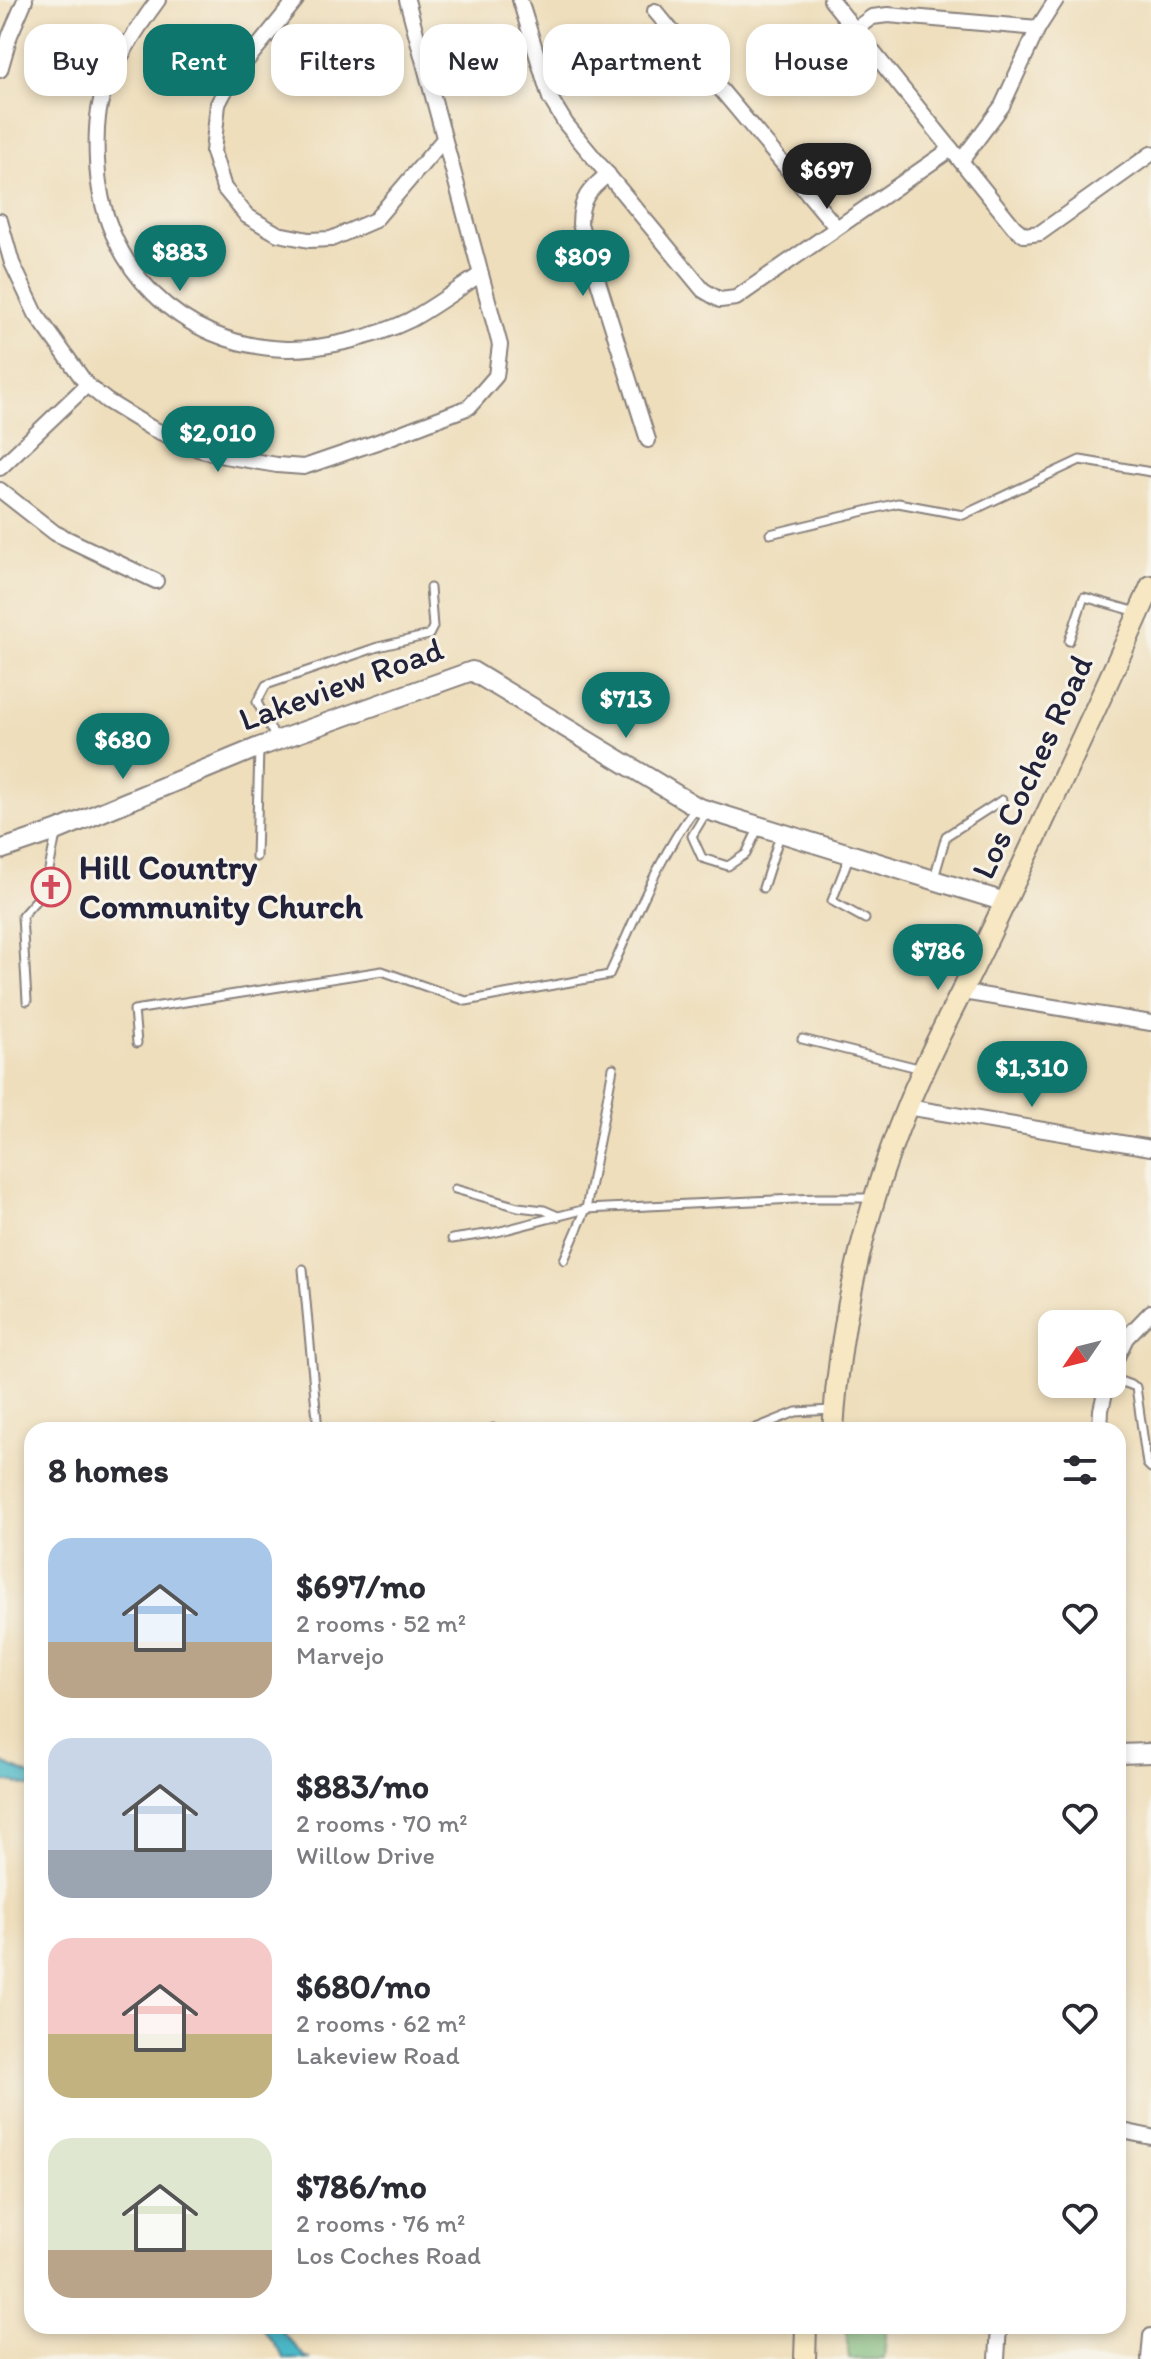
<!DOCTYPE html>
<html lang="en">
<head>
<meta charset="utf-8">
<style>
  body { margin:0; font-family:Itim,sans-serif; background:#f7f7f7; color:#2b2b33; height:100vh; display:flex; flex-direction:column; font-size:30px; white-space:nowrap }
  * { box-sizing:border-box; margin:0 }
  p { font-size:26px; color:#7c7c81 }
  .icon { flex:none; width:44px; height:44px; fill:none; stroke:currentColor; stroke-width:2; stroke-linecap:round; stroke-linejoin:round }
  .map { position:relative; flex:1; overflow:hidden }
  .side { position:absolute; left:24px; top:1422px; width:1102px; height:912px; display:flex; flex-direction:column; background:#fff; border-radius:24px; box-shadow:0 4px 12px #0003 }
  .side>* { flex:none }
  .guide { position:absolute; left:24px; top:24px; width:1104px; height:72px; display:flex; gap:16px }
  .needle { width:52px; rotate:235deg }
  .buttons { position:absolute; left:1038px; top:1310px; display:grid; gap:16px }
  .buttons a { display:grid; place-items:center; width:88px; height:88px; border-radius:16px; background:#fff; box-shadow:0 4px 12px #0003; font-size:40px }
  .price { position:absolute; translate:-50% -68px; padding:0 18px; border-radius:28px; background:#0f766e; color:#fff; font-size:26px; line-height:52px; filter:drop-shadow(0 2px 4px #0008) }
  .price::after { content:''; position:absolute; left:50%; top:48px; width:24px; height:18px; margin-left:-12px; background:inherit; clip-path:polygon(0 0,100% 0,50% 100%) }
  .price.active { background:#222; color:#fff }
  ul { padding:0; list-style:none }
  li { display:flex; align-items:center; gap:24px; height:200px; padding:0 24px }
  li span { display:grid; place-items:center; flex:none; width:224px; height:160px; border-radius:24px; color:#555 }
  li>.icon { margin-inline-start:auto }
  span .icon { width:96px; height:96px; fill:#fffc; stroke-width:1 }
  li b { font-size:34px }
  h2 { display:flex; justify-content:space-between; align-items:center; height:96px; padding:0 24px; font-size:34px }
  .chip { padding:0 28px; border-radius:24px; background:#fff; box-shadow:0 4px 12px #0003; font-size:28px; line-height:72px }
  .chip.active { background:#0f766e; color:#fff }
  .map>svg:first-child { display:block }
  .forest { fill:#7bb878; stroke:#4e6d5a; stroke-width:2 }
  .water { fill:#4cb8c8; stroke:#376d82; stroke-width:2 }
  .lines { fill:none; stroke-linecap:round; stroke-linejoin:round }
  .service-casing { stroke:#88807c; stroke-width:11 }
  .minor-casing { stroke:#88807c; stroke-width:18 }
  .tertiary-casing { stroke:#88807c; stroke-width:22 }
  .secondary-casing { stroke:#88807c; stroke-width:24 }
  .service { stroke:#fff; stroke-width:7 }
  .minor { stroke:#fff; stroke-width:14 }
  .tertiary { stroke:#fff; stroke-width:18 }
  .secondary { stroke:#f7e8c3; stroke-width:20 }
  .labels { text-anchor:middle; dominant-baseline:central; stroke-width:6; stroke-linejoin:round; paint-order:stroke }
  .street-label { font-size:34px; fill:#22223b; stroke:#f7f3e8 }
  .poi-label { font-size:34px; font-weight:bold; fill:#22223b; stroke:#f7f3e8; text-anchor:start }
</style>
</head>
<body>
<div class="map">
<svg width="1151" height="2359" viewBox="0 0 1151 2359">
  <rect width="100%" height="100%" fill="#f7f3e8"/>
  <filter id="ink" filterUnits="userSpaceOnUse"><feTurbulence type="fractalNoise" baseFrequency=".0125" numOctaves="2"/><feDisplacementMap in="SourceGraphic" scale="16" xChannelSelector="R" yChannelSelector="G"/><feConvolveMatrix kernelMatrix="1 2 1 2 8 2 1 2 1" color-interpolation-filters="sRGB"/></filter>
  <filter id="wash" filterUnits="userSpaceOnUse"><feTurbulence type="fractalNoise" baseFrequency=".006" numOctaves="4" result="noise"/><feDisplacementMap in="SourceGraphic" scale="32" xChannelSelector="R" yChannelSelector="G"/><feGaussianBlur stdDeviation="1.8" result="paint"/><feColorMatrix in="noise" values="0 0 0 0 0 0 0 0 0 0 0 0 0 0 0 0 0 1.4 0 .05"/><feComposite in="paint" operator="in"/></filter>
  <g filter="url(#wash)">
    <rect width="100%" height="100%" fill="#eedebc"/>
    <!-- forest -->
    <path class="forest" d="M846,2326H887L884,2359H849Z"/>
    <!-- water -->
    <g class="water">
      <path d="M0,1762L32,1776V1787L0,1780Z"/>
      <path d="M261,2326H277L304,2356L311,2359H285Z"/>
    </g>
  </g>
  <g filter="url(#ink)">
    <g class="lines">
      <!-- service casing -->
      <g class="service-casing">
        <g id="service">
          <path d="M770,534L898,503L963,515L1080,460L1151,472"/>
          <path d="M1069,641L1084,597L1137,612"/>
          <path d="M276,739L257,702L266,685L378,647L429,635L433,627L430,588"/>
          <path d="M707,811L692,836L702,858L728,866L746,854L758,829"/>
          <path d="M256,857L259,749"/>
          <path d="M849,857L832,901L865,919"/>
          <path d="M934,878L946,836L1002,800"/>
          <path d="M763,888L780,835"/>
          <path d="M27,1001L22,916L45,890L56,834"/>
          <path d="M802,1039L922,1069"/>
          <path d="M137,1043L134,1010L382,971L466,1001L609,975C634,922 659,855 695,809"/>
          <path d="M455,1189L518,1207L544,1210L558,1216"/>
          <path d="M452,1239L493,1233L586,1209L817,1198H874"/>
          <path d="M564,1260L586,1209L613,1068"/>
          <path d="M303,1269L318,1430"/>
          <path d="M1112,1378L1136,1387L1147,1464L1151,1468"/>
          <path d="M493,1428V1430"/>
          <path d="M751,1430L796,1412L832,1410"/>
        </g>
      </g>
      <!-- minor casing -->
      <g class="minor-casing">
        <g id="minor">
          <path d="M158,0C138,27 115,62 103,94C96,114 96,139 97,160C100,266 180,346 286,349C322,350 378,336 410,320C434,307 458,289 481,274"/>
          <path d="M296,0L230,81L218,104L213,152L224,188L247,216L278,234L309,240L331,239L375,220L444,139"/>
          <path d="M520,0L550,98L566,124L703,290L720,300L736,298L951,149"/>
          <path d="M831,0L1014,227L1024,235L1040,233L1151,154"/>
          <path d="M655,11L836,227"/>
          <path d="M854,30L872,17L888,15L1038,28"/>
          <path d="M0,70L10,35L25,0"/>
          <path d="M961,161L1002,106L1038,28L1056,0"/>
          <path d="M608,174C590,189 580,198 580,224L648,440"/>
          <path d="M0,221L12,263L36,314L87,385L107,401L151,428L198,449L224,456L277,465L304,467L380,441L469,407L496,376L500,345L407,0"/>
          <path d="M0,468L87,385"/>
          <path d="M0,490L55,533L156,581"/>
          <path d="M963,992L1151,1023"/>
          <path d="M907,1107L1151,1148"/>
          <path d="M1112,1367L1126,1338L1151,1312"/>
          <path d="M1100,1430L1101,1410L1107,1384"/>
          <path d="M1118,2130L1151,2137"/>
          <path d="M997,2359L999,2326"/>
          <path d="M1149,2359L1151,2336"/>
        </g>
      </g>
      <!-- tertiary casing -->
      <g class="tertiary-casing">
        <g id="tertiary">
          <path d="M0,850L56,831L259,747L472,671L697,807L1005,902"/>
          <path d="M1118,1754L1151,1753"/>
        </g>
      </g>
      <!-- secondary casing -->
      <g class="secondary-casing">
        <g id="secondary">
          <path d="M833,1430C840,1318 865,1210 907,1107C931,1047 964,990 991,932C1045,817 1100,702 1151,586"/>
          <path d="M805,2359L806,2326"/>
        </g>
      </g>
      <!-- service -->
      <use href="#service" class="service"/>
      <!-- minor -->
      <use href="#minor" class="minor"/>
      <!-- tertiary -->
      <use href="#tertiary" class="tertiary"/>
      <!-- secondary -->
      <use href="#secondary" class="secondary"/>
    </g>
  </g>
  <!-- icons -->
  <defs>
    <g id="church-ring" transform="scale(2)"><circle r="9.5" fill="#f7f3e8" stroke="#d1495b" stroke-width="1.5"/><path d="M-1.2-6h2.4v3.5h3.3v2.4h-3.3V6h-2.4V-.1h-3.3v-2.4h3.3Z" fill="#d1495b"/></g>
  </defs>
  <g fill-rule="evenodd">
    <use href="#church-ring" x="51" y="887"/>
  </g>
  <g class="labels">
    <!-- street labels -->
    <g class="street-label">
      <text transform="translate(341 684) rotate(-20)">Lakeview Road</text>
      <text transform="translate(1032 767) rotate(-65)">Los Coches Road</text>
    </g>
    <!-- poi labels -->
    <g class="poi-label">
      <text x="79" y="867">Hill Country<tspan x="79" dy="39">Community Church</tspan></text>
    </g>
  </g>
</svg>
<div class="buttons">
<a><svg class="needle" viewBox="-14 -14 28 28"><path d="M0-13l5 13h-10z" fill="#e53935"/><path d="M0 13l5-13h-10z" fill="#7c7c81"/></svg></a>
</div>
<b class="price active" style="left:827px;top:211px">$697</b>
<b class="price" style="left:180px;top:293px">$883</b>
<b class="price" style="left:583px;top:298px">$809</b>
<b class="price" style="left:218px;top:474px">$2,010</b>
<b class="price" style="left:626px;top:740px">$713</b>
<b class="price" style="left:123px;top:781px">$680</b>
<b class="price" style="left:938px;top:992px">$786</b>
<b class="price" style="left:1032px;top:1109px">$1,310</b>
<div class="guide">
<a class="chip">Buy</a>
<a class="chip active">Rent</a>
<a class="chip">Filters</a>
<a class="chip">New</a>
<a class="chip">Apartment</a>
<a class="chip">House</a>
</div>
<section class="side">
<h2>8 homes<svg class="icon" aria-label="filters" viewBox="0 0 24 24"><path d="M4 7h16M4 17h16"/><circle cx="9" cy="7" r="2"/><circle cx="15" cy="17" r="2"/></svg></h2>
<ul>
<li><span style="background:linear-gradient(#a9c7e8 65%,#b9a48a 0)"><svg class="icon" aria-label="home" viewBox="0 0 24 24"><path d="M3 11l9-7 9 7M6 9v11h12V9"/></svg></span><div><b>$697/mo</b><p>2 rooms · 52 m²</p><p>Marvejo</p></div><svg class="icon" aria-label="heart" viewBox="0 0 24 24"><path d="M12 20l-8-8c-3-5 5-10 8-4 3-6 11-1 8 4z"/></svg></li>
<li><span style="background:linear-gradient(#c9d6e8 70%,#9aa5b1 0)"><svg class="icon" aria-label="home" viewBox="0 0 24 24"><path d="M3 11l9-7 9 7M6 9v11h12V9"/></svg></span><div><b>$883/mo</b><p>2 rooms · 70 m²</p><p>Willow Drive</p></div><svg class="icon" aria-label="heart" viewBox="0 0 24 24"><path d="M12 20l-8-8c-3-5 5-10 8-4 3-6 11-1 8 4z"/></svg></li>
<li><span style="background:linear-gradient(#f6c9c9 60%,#c2b280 0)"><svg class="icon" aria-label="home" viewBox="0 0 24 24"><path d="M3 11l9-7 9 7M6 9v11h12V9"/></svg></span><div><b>$680/mo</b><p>2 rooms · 62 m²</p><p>Lakeview Road</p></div><svg class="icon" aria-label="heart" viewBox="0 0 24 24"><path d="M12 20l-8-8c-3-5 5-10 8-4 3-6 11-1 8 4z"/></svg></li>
<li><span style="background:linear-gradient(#dfe7d0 70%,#b9a48a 0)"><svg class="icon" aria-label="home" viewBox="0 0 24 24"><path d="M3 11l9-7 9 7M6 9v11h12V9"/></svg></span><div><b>$786/mo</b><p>2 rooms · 76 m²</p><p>Los Coches Road</p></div><svg class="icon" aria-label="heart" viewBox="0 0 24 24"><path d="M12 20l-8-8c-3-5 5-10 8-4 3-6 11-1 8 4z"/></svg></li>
</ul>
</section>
</div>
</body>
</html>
